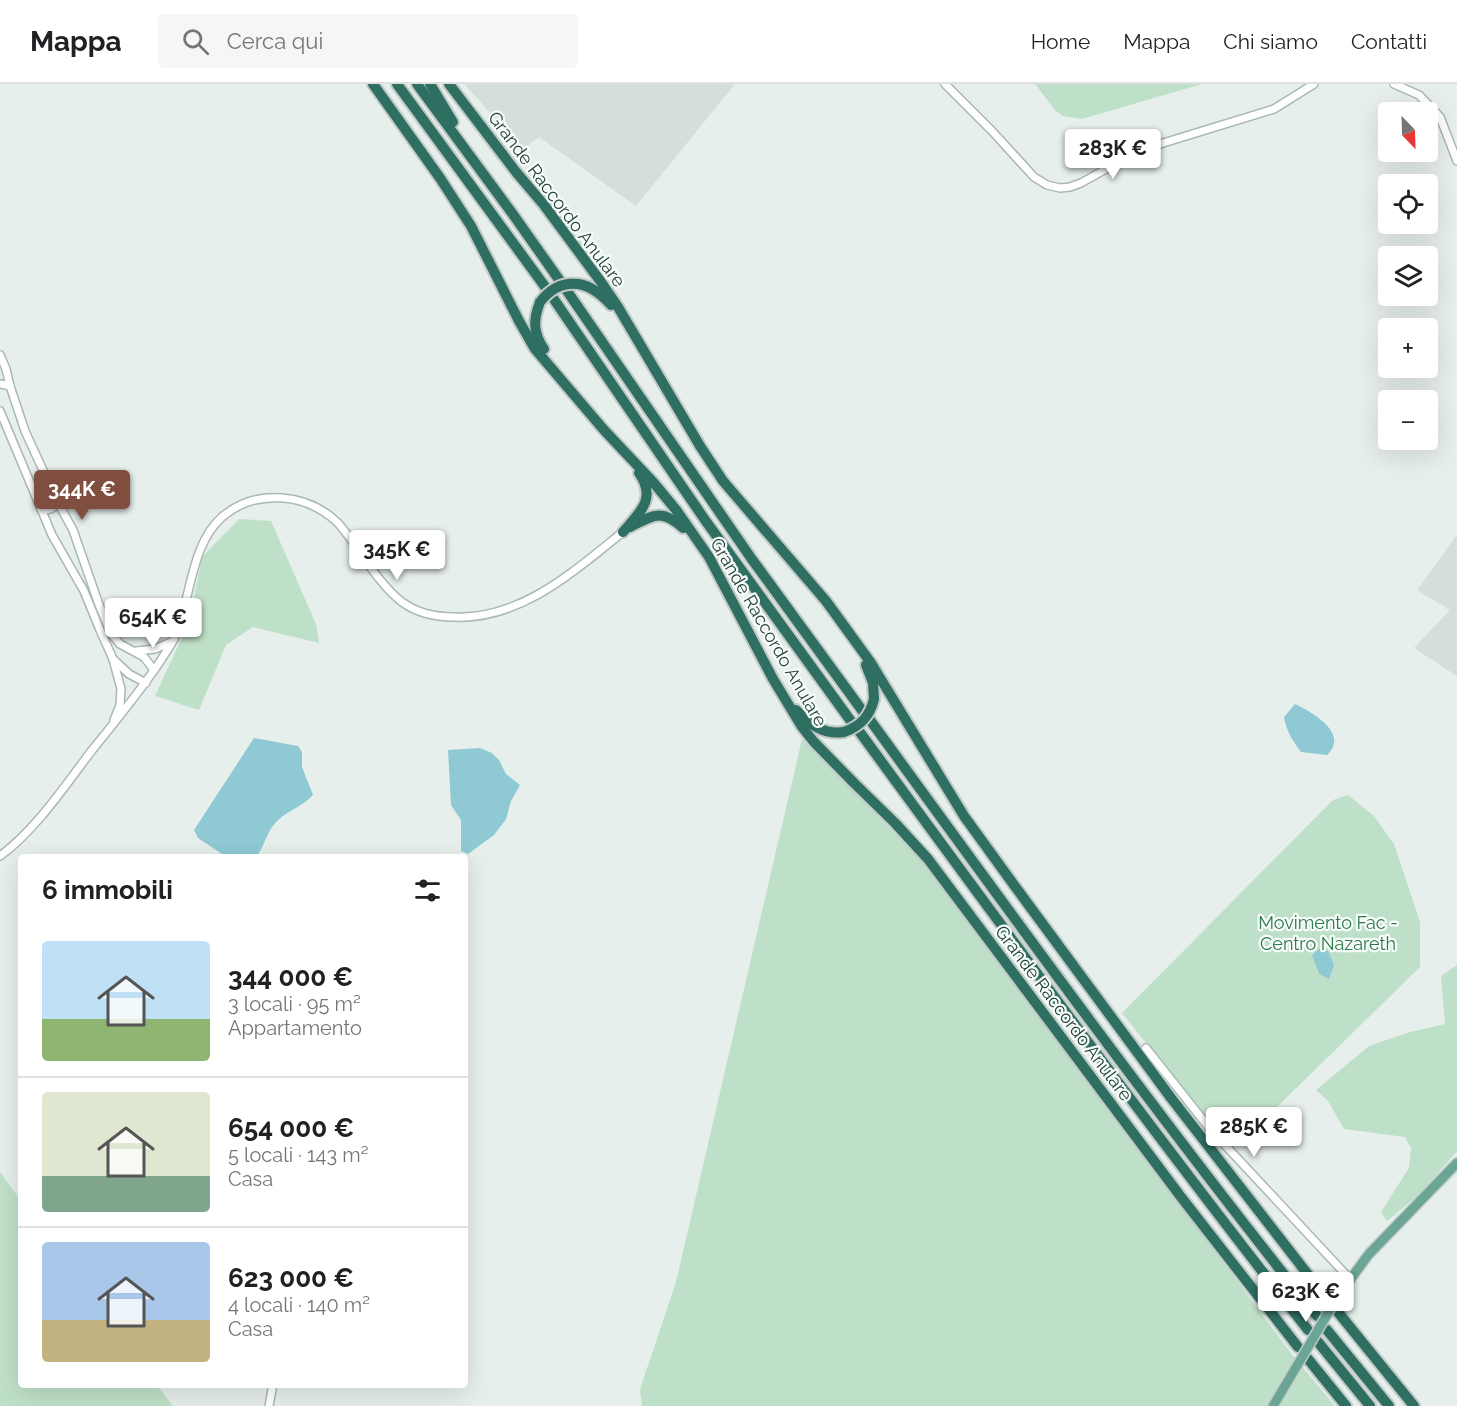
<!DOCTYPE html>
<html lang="it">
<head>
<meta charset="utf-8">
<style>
  body { margin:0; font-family:Raleway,sans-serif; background:#f6f6f6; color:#202124; height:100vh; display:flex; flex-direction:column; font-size:22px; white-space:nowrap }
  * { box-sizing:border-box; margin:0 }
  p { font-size:20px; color:#757577 }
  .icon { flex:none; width:33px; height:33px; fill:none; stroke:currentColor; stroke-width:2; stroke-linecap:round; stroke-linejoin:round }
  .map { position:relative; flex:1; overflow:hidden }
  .side { position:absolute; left:18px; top:770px; width:450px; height:534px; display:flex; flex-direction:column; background:#fff; border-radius:6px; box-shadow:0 6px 24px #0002 }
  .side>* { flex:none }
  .needle { width:39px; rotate:157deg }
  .buttons { position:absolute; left:1378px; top:18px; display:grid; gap:12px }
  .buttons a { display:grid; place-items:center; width:60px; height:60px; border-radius:6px; background:#fff; box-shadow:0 6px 24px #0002; font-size:30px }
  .price { position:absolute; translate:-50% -51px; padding:0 14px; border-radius:6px; background:#fff; color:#222; font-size:20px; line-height:39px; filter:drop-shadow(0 2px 3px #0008) }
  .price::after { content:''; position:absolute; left:50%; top:36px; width:18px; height:14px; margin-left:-9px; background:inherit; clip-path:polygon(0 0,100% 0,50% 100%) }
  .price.active { background:#7f4e3f; color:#fff }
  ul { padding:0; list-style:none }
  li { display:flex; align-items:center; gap:18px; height:150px; padding:0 24px }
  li+li { border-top:2px solid #e0e0e0 }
  li span { display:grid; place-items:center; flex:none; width:168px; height:120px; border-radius:6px; color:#555 }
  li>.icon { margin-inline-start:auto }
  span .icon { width:72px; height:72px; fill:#fffc; stroke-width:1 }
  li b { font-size:26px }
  h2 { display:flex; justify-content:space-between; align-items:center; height:72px; padding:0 24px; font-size:26px }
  header { display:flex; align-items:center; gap:36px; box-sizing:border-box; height:84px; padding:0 30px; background:#fff; border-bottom:2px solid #e0e0e0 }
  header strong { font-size:28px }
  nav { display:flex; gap:33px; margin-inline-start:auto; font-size:21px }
  .search { width:420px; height:54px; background:#f6f6f6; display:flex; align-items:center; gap:15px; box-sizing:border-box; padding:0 21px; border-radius:6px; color:#757577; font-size:22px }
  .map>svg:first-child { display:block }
  .built { fill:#d4dfda }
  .green { fill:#bfe0c8 }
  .water { fill:#8ec9d4 }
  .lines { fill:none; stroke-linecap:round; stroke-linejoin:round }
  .minor-casing { stroke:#a8b8b2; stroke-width:10 }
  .major-casing { stroke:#c2cac8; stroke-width:12 }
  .highway-casing { stroke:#c2cac8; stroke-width:14 }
  .minor { stroke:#fff; stroke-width:7 }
  .major { stroke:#6aa596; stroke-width:9 }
  .highway { stroke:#2f6f62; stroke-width:10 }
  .major-bridge-casing { stroke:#c2cac8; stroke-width:12; stroke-linecap:butt }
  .highway-bridge-casing { stroke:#c2cac8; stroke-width:14; stroke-linecap:butt }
  .major-bridge { stroke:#6aa596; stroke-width:9 }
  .highway-bridge { stroke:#2f6f62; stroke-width:10 }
  .labels { text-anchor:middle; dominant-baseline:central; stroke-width:4.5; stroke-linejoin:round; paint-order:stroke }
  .street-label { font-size:18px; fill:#24423a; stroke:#f7fbf9 }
  .park-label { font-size:18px; fill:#2d7a4b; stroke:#f7fbf9 }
</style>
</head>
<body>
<header>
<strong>Mappa</strong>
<div class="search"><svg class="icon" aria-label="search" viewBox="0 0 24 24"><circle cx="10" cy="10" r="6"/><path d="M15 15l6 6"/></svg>Cerca qui</div>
<nav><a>Home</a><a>Mappa</a><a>Chi siamo</a><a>Contatti</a></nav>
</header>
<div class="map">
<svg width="1457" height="1322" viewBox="0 0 1457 1322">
  <rect width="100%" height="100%" fill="#e6efeb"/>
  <!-- built -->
  <g class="built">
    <path d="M464,0H735L636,122L539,53L523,65Z"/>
    <path d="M1457,451V592L1414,564L1450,526L1417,506Z"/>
  </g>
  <!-- green -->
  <g class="green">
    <path d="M1035,0H1202L1082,35L1063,32L1055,26Z"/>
    <path d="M239,435L271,437L316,540L319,559L253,543L226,561L199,626L155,612L189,538L202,473Z"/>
    <path d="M802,655L925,780L1294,1273L1335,1322H642L640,1305L676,1198Z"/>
    <path d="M1348,711L1374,732L1394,760L1420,838V883L1238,1061L1214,1038L1211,1040L1122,929L1333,716Z"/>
    <path d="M1457,881V1067L1421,1109L1387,1137L1381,1128L1409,1084L1411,1064L1405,1053L1344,1045L1328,1017L1316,1006L1369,962L1410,948L1445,940L1441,892Z"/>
    <path d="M0,1088L21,1117V1300L157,1301L173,1322H0Z"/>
  </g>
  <!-- water -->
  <g class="water">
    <path d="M1295,620C1312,628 1350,650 1327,671L1301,668C1293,657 1286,647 1284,633Z"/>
    <path d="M254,654L298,662L302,668V683L313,711C303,722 289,726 278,736C267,746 265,761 257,772H225L198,754L194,746Z"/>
    <path d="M480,664L492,669L499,676L506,690L520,701L511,717L506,735L494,751L468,770L461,767V736L451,721L448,666Z"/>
    <path d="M1319,865L1328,867L1334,881L1329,895L1319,890L1312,871Z"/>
  </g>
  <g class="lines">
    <!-- minor casing -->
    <g class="minor-casing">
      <g id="minor">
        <path d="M945,0L992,47L1034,93L1047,101L1060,104L1070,103L1081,99L1133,70L1160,60L1274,25L1314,0"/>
        <path d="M1394,0L1419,11L1440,33L1457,77"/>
        <path d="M0,271L6,285L10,302L25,347L57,417L73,446L98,518L110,548L120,560L144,573L154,586"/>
        <path d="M0,300L10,302"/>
        <path d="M0,327L52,451L84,507L100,546L113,575L121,605L120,621L114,636"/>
        <path d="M41,425C48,427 55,425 57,417"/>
        <path d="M136,567L155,565L171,558"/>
        <path d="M113,575L129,590L146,599"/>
        <path d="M0,772C36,746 66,700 93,665C115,638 137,611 157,582C163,573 169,564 174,555C191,517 190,461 222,433C256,404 307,409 338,439C359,463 377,499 402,518C417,529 436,533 454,533C521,536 574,487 623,448"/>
        <path d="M1146,964L1211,1046L1350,1195"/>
        <path d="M269,1322L273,1300"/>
      </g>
    </g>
    <!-- major casing -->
    <g class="major-casing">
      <g id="major">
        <path d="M1338,1212L1369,1170L1457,1079"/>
        <path d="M1273,1322L1298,1280"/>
      </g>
    </g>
    <!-- highway casing -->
    <g class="highway-casing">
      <g id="highway">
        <path d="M373,0L440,94L471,142L519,237L535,265L604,346L653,398L677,427L709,473L773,595L802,643L814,658L854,699L895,739L928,775L1181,1113L1298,1263"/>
        <path d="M397,0L546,204"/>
        <path d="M417,0L512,129L560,197"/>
        <path d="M430,0L453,38"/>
        <path d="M449,0L516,88L544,121L601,198L618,223L700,362L723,397L826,517L871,579L964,732L1014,801L1171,1014L1327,1215"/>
        <path d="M578,200C592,202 602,211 611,221"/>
        <path d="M565,204L751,474L864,629"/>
        <path d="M551,211L705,436L853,640"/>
        <path d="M540,218C533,236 533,249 544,265"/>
        <path d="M630,443C653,431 662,424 683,444"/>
        <path d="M623,448C640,428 657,415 639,389"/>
        <path d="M866,581L873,599L874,615"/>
        <path d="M796,626C810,641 824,651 844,648"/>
        <path d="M870,636C1016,837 1162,1038 1317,1232"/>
        <path d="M859,647C1006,848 1154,1050 1308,1246"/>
        <path d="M1337,1227L1414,1322"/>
        <path d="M1327,1246L1389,1322"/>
        <path d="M1318,1258L1370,1322"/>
        <path d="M1308,1275L1346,1322"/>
      </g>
    </g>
    <!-- minor -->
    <use href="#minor" class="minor"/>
    <!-- major -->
    <use href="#major" class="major"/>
    <!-- highway -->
    <use href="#highway" class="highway"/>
    <!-- major-bridge casing -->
    <g class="major-bridge-casing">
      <path id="major-bridge" d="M1298,1280L1338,1212"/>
    </g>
    <!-- highway-bridge casing -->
    <g class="highway-bridge-casing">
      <g id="highway-bridge">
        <path d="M540,218C550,205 562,198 578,200"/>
        <path d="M844,648C861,642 870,632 874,615"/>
      </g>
    </g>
    <!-- major-bridge -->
    <use href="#major-bridge" class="major-bridge"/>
    <!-- highway-bridge -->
    <use href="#highway-bridge" class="highway-bridge"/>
  </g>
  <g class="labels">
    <!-- street labels -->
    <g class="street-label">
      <text transform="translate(557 115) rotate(53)">Grande Raccordo Anulare</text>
      <text transform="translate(769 548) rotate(60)">Grande Raccordo Anulare</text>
      <text transform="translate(1064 929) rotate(53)">Grande Raccordo Anulare</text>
    </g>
    <!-- park labels -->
    <g class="park-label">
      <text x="1328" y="838">Movimento Fac -<tspan x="1328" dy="21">Centro Nazareth</tspan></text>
    </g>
  </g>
</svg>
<div class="buttons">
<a><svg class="needle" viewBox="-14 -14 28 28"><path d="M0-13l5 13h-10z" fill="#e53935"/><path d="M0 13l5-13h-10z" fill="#757577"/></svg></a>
<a><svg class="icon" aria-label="locate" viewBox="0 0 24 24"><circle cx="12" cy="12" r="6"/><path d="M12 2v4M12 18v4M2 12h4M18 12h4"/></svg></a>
<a><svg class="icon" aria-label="layers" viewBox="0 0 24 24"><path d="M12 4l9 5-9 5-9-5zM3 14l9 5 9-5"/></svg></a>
<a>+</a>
<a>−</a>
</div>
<b class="price" style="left:1113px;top:96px">283K €</b>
<b class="price active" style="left:82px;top:437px">344K €</b>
<b class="price" style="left:397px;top:497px">345K €</b>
<b class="price" style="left:153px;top:565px">654K €</b>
<b class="price" style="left:1254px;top:1074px">285K €</b>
<b class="price" style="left:1306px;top:1239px">623K €</b>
<section class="side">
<h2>6 immobili<svg class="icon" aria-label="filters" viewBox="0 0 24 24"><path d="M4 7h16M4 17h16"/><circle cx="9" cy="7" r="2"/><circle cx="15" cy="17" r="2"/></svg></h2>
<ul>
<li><span style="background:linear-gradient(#bfe0f5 65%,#8fb573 0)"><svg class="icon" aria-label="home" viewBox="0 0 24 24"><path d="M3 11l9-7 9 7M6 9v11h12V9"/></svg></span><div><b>344 000 €</b><p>3 locali · 95 m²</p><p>Appartamento</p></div></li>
<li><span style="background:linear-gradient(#dfe7d0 70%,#7fa58c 0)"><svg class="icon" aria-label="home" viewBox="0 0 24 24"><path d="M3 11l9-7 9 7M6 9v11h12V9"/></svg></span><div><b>654 000 €</b><p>5 locali · 143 m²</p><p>Casa</p></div></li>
<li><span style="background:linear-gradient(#a9c7e8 65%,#c2b280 0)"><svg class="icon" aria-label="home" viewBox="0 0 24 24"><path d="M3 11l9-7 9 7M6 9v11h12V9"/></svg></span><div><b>623 000 €</b><p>4 locali · 140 m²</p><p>Casa</p></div></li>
</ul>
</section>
</div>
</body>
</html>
